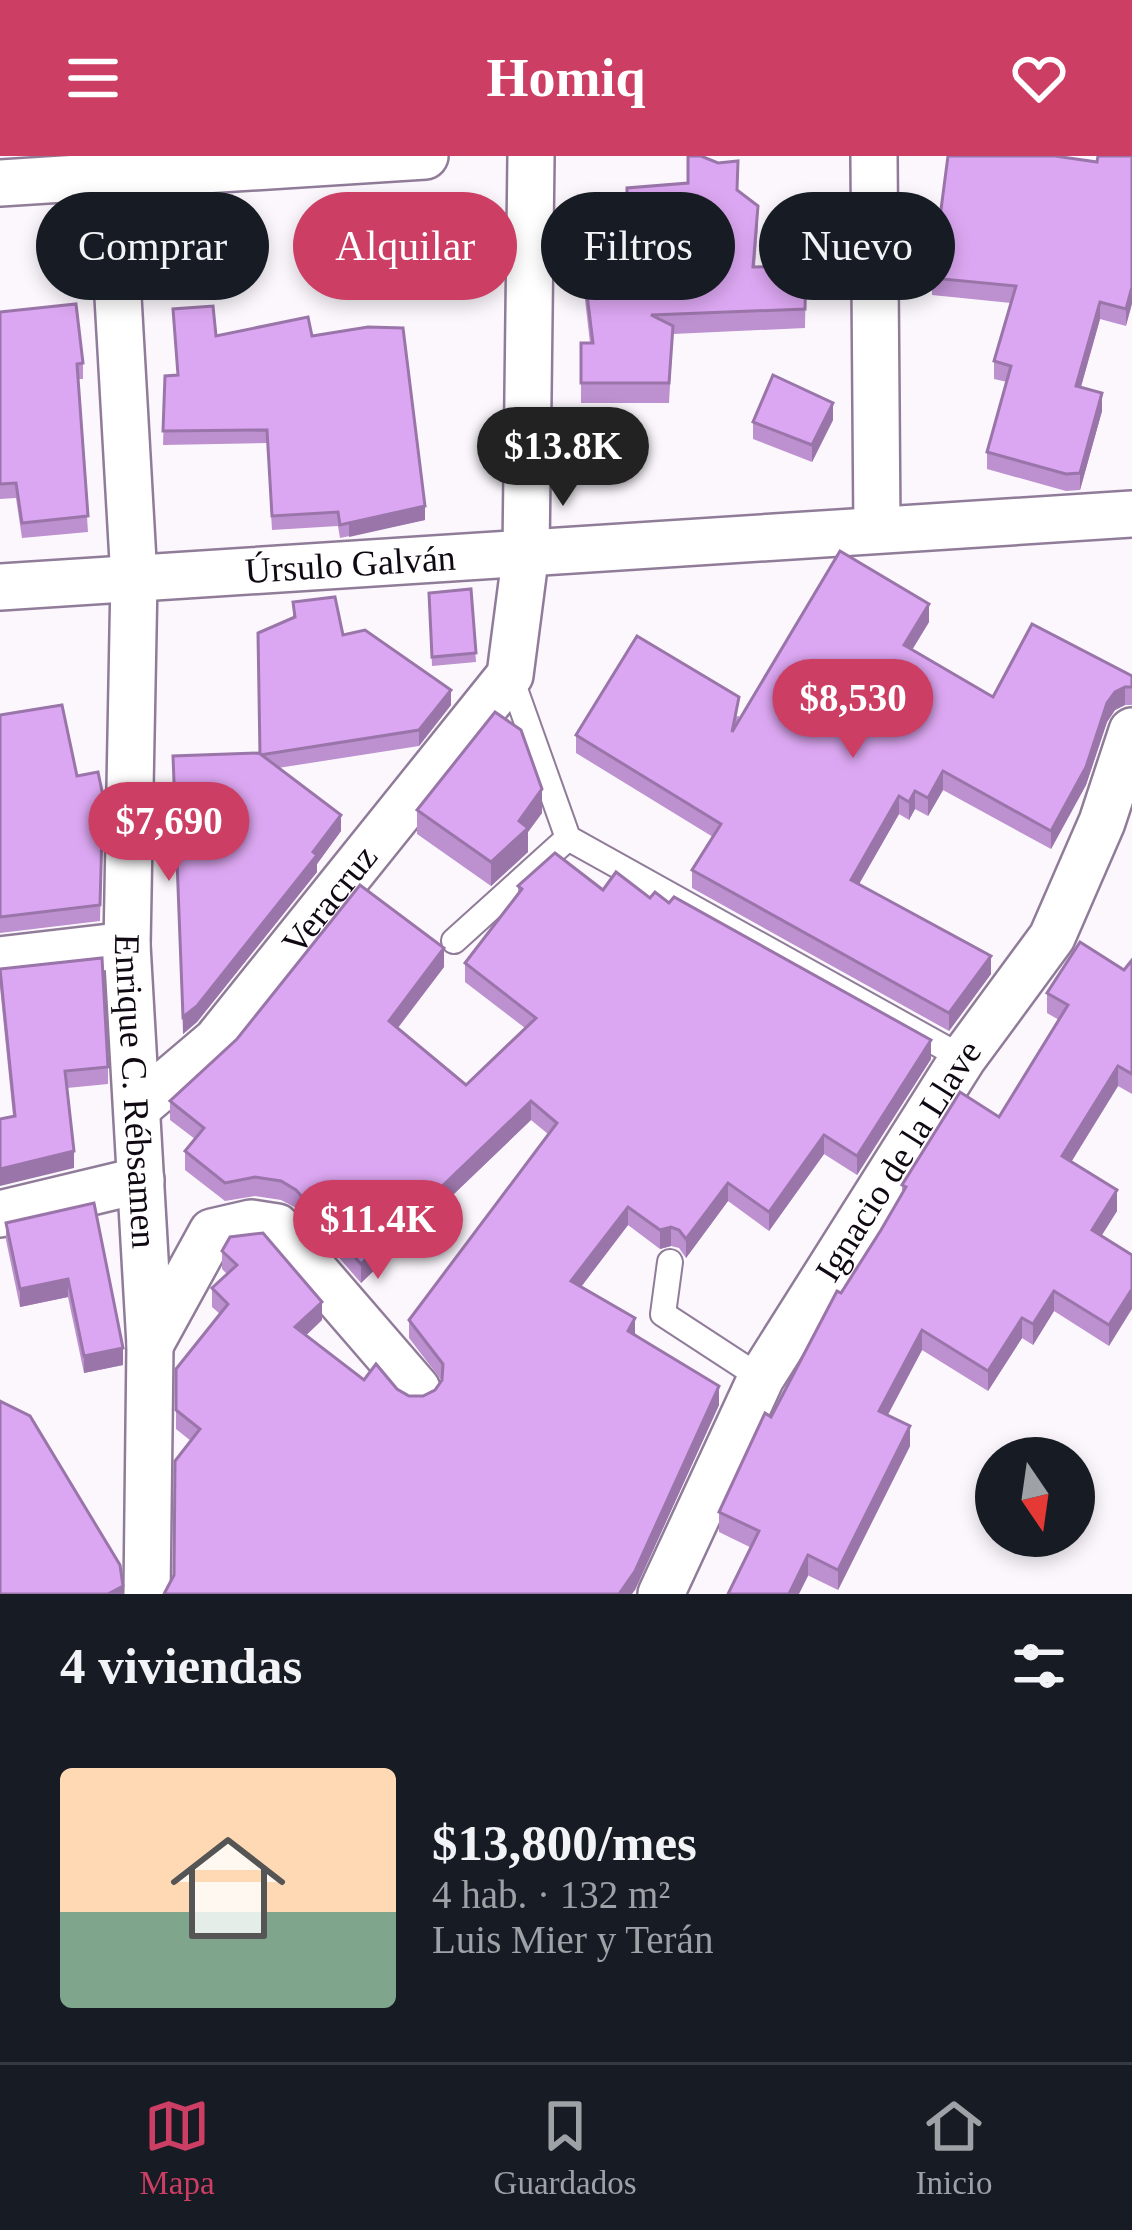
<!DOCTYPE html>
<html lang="es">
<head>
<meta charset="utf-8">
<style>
  body { margin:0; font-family:"Times New Roman",serif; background:#20242c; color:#f1f3f6; height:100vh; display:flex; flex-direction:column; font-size:45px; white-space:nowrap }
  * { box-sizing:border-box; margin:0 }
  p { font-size:39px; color:#9ea1a6 }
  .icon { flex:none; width:66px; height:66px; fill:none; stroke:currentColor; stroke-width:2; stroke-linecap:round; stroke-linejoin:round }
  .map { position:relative; height:1438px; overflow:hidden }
  .sheet { display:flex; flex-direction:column; background:#171b24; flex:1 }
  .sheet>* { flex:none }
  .hud { position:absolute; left:36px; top:36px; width:1062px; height:108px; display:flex; gap:24px }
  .needle { width:78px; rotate:167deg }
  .tools { position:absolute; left:975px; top:1281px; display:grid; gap:24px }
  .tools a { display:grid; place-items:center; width:120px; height:120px; border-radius:50%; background:#171b24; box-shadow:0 6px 18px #0003; font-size:60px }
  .price { position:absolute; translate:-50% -102px; padding:0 27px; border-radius:42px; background:#cd3e64; color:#fff; font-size:39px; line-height:78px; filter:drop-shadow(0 3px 6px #0008) }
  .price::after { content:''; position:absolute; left:50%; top:72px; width:36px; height:27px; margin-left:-18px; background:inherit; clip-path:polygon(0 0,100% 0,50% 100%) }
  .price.current { background:#222; color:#fff }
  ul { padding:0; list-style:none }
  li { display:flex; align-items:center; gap:36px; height:300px; padding:0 60px }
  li+li { border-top:3px solid #363941 }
  li span { display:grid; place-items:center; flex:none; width:336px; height:240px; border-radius:12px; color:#555 }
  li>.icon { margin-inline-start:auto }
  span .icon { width:144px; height:144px; fill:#fffc; stroke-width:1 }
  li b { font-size:51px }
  h2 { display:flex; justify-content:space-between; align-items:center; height:144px; padding:0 60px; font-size:51px }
  .chip { padding:0 42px; border-radius:54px; background:#171b24; box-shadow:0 6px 18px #0003; font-size:42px; line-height:108px }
  .chip.current { background:#cd3e64; color:#fff }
  header { display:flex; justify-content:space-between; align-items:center; height:156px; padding:0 60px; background:#cd3e64; color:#fff; font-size:54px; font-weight:600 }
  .menu { display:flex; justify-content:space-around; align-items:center; height:168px; border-top:3px solid #363941; background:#171b24; font-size:33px; color:#9ea1a6 }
  .menu a { display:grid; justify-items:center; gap:6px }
  .menu .current { color:#cd3e64 }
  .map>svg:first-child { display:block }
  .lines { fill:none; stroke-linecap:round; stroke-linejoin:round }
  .lane-casing { stroke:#907c99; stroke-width:28 }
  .street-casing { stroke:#907c99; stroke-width:50 }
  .lane { stroke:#fff; stroke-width:24 }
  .street { stroke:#fff; stroke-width:45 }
  .wall { fill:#bd90d0 }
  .shaded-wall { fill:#9a75a9 }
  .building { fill:#dca7f2; stroke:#9a75a9; stroke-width:3 }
  .labels { text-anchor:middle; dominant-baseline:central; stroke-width:9; stroke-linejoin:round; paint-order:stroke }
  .street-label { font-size:36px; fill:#100913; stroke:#fff }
</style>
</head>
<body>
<header><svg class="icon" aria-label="menu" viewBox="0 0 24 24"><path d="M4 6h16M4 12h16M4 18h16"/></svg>Homiq<svg class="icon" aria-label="heart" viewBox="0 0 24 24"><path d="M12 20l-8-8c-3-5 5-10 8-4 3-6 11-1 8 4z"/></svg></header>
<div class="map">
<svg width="1132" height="1438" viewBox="0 0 1132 1438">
  <rect width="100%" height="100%" fill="#fbf7fd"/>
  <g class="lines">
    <!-- lane casing -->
    <g class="lane-casing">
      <g id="lane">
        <path d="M510,519L568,682L963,902"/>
        <path d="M454,785L568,682"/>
        <path d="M670,1106L663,1158L761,1222"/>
      </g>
    </g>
    <!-- street casing -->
    <g class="street-casing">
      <g id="street">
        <path id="s1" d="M110,0L134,423L127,789L150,1189L147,1438"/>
        <path d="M874,0L877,373"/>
        <path d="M0,27L425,0"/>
        <path id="s2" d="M0,431L1132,358"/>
        <path d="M0,804L127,789"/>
        <path id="s3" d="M137,952L216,885L510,519L526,396L531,0"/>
        <path d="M0,1058L141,1024"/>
        <path d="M150,1189L212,1076L251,1067L277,1071L417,1233"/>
        <path id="s4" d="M661,1438L761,1222L963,902L1052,781L1102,666L1132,575"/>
      </g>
    </g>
    <!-- lane -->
    <use href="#lane" class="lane"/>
    <!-- street -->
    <use href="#street" class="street"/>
  </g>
  <!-- wall -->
  <g class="wall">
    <path d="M1132,0L1126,170L1100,163L1081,231L1102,255L1080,334L1066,335L987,313V296L1007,226L994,223V205L1011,147L932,139V122L1097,6Z"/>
    <path d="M737,35L758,69L755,111L806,110L805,172L673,178L669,247H581V187H590L583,126V106L627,78Z"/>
    <path d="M0,156L83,207V223H78L88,376L22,382L16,342L0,343Z"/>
    <path d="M216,180H312L425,364L340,382L338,370L272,374L267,287L163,289L165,220L177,219Z"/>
    <path d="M833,264L812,306L753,283V266Z"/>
    <path d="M471,433L476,506L432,510L429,437Z"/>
    <path d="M293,446L451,549L419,590L278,612L341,675L317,708V716L197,866L183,878L173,600L259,598L293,462Z"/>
    <path d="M929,466L912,494L993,541L1132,520V549H1125L1115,554L1107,566L1086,629L1051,693L943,634L928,660L915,653L909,664L899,658L859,728L991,818L949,875L692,732V714L713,681L576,597V579L739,560L738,566Z"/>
    <path d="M0,559L103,640L100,765L0,777Z"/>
    <path d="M417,654L542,657L528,676V696L491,730L417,678Z"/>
    <path d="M518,730L603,734L669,747L931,903L857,1019L824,998L769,1075L728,1045L686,1102L679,1092L671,1090L660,1093L628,1069L581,1131L719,1249L635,1434L174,1419L191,1285L176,1273V1213L220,1158L212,1151V1132L227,1118L222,1113V1095L322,1164L306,1179L364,1224L397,1233L409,1240H423L435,1234L442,1225L409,1182V1164L548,978L531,964L361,1127L296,1052L281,1044L255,1040L225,1045L185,1014V995L195,983L170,964V945L444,811L398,872L466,929L525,872L465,826V807L518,738Z"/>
    <path d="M1132,804V938L1118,930L1071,1006L1117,1055L1101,1080L1132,1099L1109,1190L1054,1155L1033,1189L1022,1182L988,1235L922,1194L888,1259L910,1290L838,1434L719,1376V1356L841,1137L902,1038V1029L999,961L1059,864L1047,857V837L1124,814Z"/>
    <path d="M0,813L108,911V928L67,932L74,1012L13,960L0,831Z"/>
    <path d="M94,1047L123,1209L84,1217L68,1141L20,1151L6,1084V1067Z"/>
  </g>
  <!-- shaded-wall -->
  <g class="shaded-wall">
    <path d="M1132,131V148L1126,170V153Z"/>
    <path d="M1100,146V163L1076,248V230Z"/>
    <path d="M1102,237V255L1080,334V317Z"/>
    <path d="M833,247V264L812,306V289Z"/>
    <path d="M425,350V364L349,381V368Z"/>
    <path d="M929,448V466L904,507V489Z"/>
    <path d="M1125,531V549L1115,554L1107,566L1086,629L1051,693V675L1107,547L1115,536Z"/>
    <path d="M451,534V549L419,590V574Z"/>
    <path d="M943,615V634L928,660V642Z"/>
    <path d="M542,633V657L528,676V696L491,730V706Z"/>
    <path d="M915,635V653L909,664V646Z"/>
    <path d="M899,640V658L851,742V724Z"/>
    <path d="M341,659V675L317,708V716L197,866L183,878V861Z"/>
    <path d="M444,792V811L389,883V865Z"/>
    <path d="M991,800V818L949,875V857Z"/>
    <path d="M931,884V903L857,1019V1000Z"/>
    <path d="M1118,910V930L1062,1021V1000Z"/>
    <path d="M531,945V964L361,1127V1108Z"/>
    <path d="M824,979V998L769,1075V1056Z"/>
    <path d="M74,995V1012L0,1030V1013Z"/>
    <path d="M728,1027V1045L686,1102V1083Z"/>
    <path d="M1117,1034V1055L1092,1095V1074Z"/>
    <path d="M628,1051V1069L571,1144V1125Z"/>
    <path d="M671,1071V1090L660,1093V1074Z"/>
    <path d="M68,1123V1141L20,1151V1133Z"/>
    <path d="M1132,1133V1153L1109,1190V1169Z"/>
    <path d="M1054,1135V1155L1033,1189V1168Z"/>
    <path d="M322,1146V1164L295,1190V1171Z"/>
    <path d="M635,1162V1181L628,1175Z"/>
    <path d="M1022,1162V1182L988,1235V1215Z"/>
    <path d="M922,1174V1194L879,1275V1255Z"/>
    <path d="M123,1192V1209L84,1217V1200Z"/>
    <path d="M719,1230V1249L635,1434L632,1438H619Z"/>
    <path d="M910,1270V1290L838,1434V1414Z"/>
    <path d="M808,1399V1420L799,1438H789Z"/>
    <path d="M123,1430V1438H108Z"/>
  </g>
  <!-- building -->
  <g class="building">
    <path d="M688,0H701L718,7L738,5L737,34L758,50L753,111L806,110L805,153L651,159L673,170L669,227H581V187H593L583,106L586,84L627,78V32L688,27Z"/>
    <path d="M948,0H1055L1097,6L1098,0H1132V131L1126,153L1100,146L1076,230L1102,237L1080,317L1066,318L987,296L1011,210L994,205L1016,130L932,122Z"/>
    <path d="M76,148L83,207L77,208L88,360L22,367L16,327L0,328V156Z"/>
    <path d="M213,150L216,180L308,161L312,180L368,171L403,172L425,350L340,369L338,356L272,360L267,274L163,275L165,220L178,219L173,153Z"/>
    <path d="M773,219L833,247L812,289L753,266Z"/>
    <path d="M840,395L929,448L904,489L993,541L1032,468L1132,520V531H1125L1115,536L1107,547L1086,611L1051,675L943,615L928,642L915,635L909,646L899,640L851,724L991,800L949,857L692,714L721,668L576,579L637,480L739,541L732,576Z"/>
    <path d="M471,433L476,497L432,501L429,437Z"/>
    <path d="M335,441L343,479L365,474L451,534L419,574L260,599L258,477L295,461L293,446Z"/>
    <path d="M62,549L77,620L98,616L103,640L100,749L0,761V559Z"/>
    <path d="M495,556L521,574L542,633L519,665L528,672L491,706L417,654Z"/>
    <path d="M259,597L341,659L313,696L317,699L197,850L183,861L173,600Z"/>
    <path d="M555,697L603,734L616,716L650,742L655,736L669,747L674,741L931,884L857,1000L824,979L769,1056L728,1027L686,1083L679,1074L671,1071L660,1074L628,1051L571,1125L635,1162L628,1175L719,1230L635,1415L619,1438H164L174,1419L175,1305L200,1273L176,1254V1213L228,1148L212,1132L237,1109L222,1095L230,1081L263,1077L322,1146L295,1171L364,1224L376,1208L397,1233L409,1240H423L435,1234L442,1224L443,1208L409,1164L557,967L531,945L361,1108L296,1034L281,1025L255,1021L225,1027L185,995L204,972L170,945L237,883L360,729L444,792L389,865L466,929L536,862L465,807L522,733L518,730Z"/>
    <path d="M1080,786L1124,814L1132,804V918L1118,910L1062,1000L1117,1034L1092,1074L1132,1099V1133L1109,1169L1054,1135L1033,1168L1022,1162L988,1215L922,1174L879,1255L910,1270L838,1414L808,1399L789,1438H728L759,1375L719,1356L765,1257L771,1261L837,1135L841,1137L881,1074L906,1031L902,1029L960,936L999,961L1068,849L1047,837Z"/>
    <path d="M102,802L108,911L65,915L74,995L0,1013V963L15,960L0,813Z"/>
    <path d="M94,1047L123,1192L84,1200L68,1123L20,1133L6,1067Z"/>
    <path d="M0,1245L30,1260L120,1409L123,1430L108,1438H0Z"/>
  </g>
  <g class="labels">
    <!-- street labels -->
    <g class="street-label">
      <text stroke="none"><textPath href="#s2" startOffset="351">Úrsulo Galván</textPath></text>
      <text stroke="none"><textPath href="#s3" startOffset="285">Veracruz</textPath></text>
      <text stroke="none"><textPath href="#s1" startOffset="936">Enrique C. Rébsamen</textPath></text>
      <text stroke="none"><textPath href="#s4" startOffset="495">Ignacio de la Llave</textPath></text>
    </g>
  </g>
</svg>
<div class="tools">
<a><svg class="needle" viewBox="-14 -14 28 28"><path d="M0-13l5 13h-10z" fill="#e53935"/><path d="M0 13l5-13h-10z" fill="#9ea1a6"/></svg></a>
</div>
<b class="price current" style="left:563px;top:353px">$13.8K</b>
<b class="price" style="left:853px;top:605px">$8,530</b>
<b class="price" style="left:169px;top:728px">$7,690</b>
<b class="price" style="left:378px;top:1126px">$11.4K</b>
<div class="hud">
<a class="chip">Comprar</a>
<a class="chip current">Alquilar</a>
<a class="chip">Filtros</a>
<a class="chip">Nuevo</a>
</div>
</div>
<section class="sheet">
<h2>4 viviendas<svg class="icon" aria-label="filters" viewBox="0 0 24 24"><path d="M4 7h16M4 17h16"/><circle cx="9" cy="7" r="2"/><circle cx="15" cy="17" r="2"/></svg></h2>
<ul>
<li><span style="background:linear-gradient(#ffd9b3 60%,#7fa58c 0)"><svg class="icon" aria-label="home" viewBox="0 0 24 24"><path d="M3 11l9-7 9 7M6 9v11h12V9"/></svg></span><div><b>$13,800/mes</b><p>4 hab. · 132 m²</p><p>Luis Mier y Terán</p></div></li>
</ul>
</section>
<nav class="menu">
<a class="current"><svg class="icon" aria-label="map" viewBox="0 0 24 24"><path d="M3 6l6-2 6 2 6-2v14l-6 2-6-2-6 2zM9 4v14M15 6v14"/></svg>Mapa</a>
<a><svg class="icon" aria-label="saved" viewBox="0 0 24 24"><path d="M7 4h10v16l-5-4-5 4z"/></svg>Guardados</a>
<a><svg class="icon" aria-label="home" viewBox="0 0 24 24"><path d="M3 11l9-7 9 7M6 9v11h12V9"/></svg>Inicio</a>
</nav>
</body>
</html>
